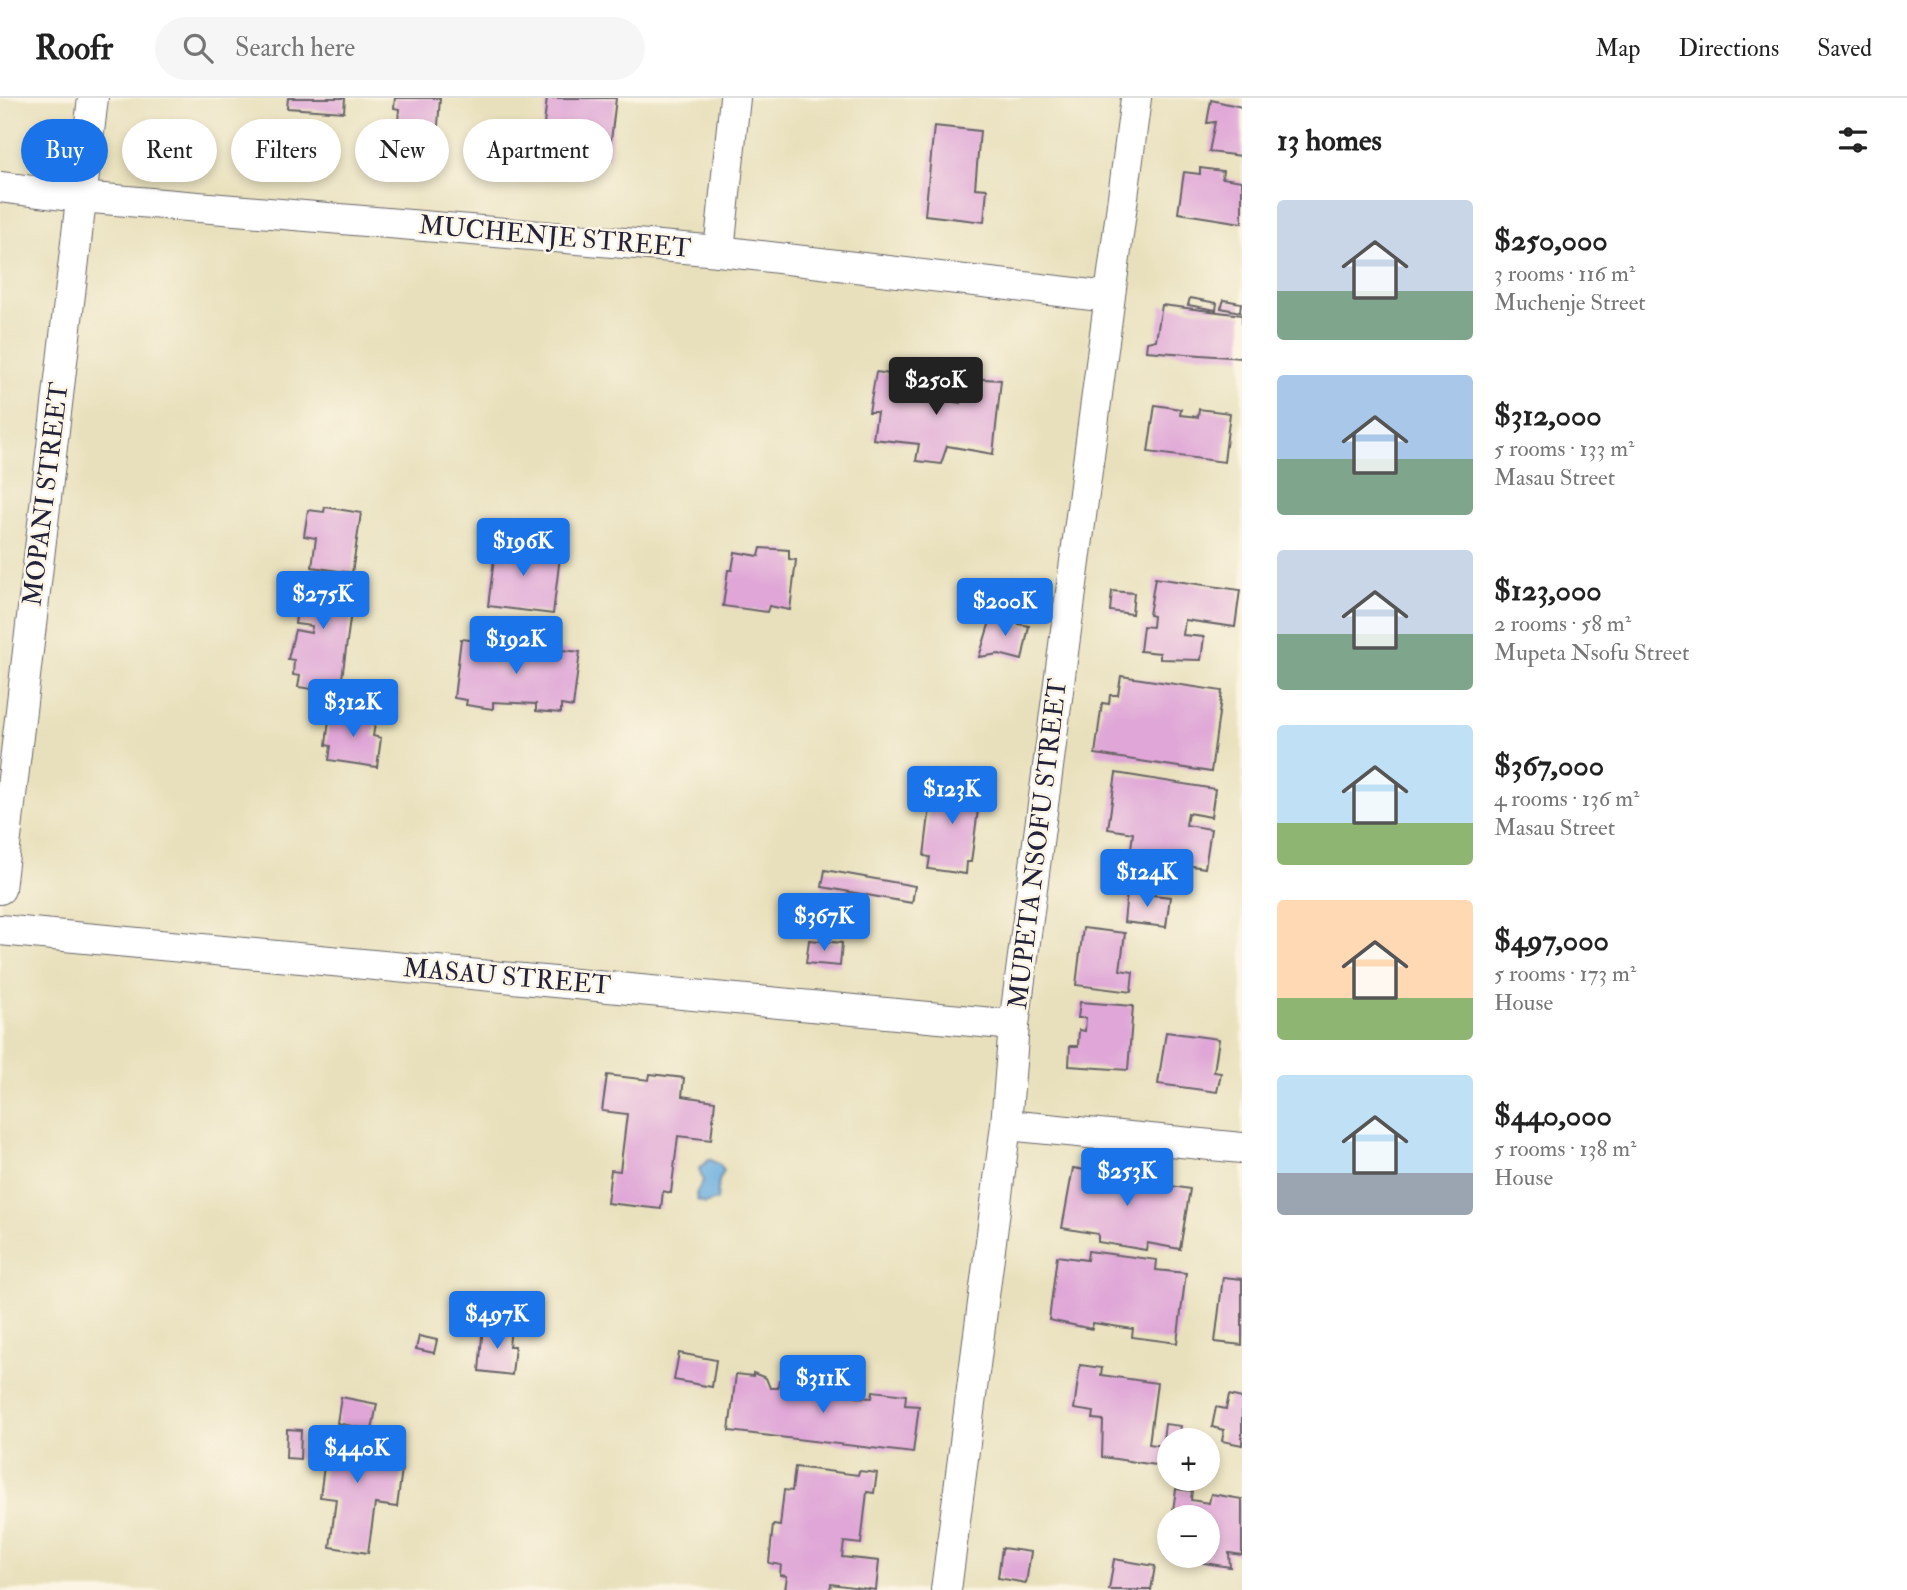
<!DOCTYPE html>
<html lang="en">
<head>
<meta charset="utf-8">
<style>
  body { margin:0; font-family:"IM FELL Double Pica",serif; background:#f6f6f6; color:#222; height:100vh; display:flex; flex-direction:column; font-size:26px; white-space:nowrap }
  * { box-sizing:border-box; margin:0 }
  p { font-size:23px; color:#767676 }
  .icon { flex:none; width:38px; height:38px; fill:none; stroke:currentColor; stroke-width:2; stroke-linecap:round; stroke-linejoin:round }
  .map { position:relative; flex:1; overflow:hidden }
  .panel { display:flex; flex-direction:column; background:#fff; width:665px }
  .panel>* { flex:none }
  .guide { position:absolute; left:21px; top:21px; width:665px; height:63px; display:flex; gap:14px }
  .tools { position:absolute; left:1157px; top:1330px; display:grid; gap:14px }
  .tools a { display:grid; place-items:center; width:63px; height:63px; border-radius:50%; background:#fff; box-shadow:0 4px 10px #0003; font-size:35px }
  .price { position:absolute; translate:-50% -60px; padding:0 16px; border-radius:7px; background:#1a73e8; color:#fff; font-size:23px; line-height:46px; filter:drop-shadow(0 2px 4px #0008) }
  .price::after { content:''; position:absolute; left:50%; top:42px; width:21px; height:16px; margin-left:-10px; background:inherit; clip-path:polygon(0 0,100% 0,50% 100%) }
  .price.active { background:#222; color:#fff }
  ul { padding:0; list-style:none }
  li { display:flex; align-items:center; gap:21px; height:175px; padding:0 35px }
  li span { display:grid; place-items:center; flex:none; width:196px; height:140px; border-radius:7px; color:#555 }
  li>.icon { margin-inline-start:auto }
  span .icon { width:84px; height:84px; fill:#fffc; stroke-width:1 }
  li b { font-size:30px }
  h2 { display:flex; justify-content:space-between; align-items:center; height:84px; padding:0 35px; font-size:30px }
  .pill { padding:0 24px; border-radius:32px; background:#fff; box-shadow:0 4px 10px #0003; font-size:24px; line-height:63px }
  .pill.active { background:#1a73e8; color:#fff }
  header { display:flex; align-items:center; gap:42px; box-sizing:border-box; height:98px; padding:0 35px; background:#fff; border-bottom:2px solid #e0e0e0 }
  header strong { font-size:33px }
  nav { display:flex; gap:38px; margin-inline-start:auto; font-size:24px }
  .search { width:490px; height:63px; background:#f6f6f6; display:flex; align-items:center; gap:18px; box-sizing:border-box; padding:0 24px; border-radius:38px; color:#767676; font-size:26px }
  main { display:flex; flex:1; min-height:0 }
  .map>svg:first-child { display:block }
  .water { fill:#6aaedf; stroke:#46688d; stroke-width:2 }
  .building { fill:#dfa6d7 }
  .lines { fill:none; stroke-linecap:round; stroke-linejoin:round }
  .minor-casing { stroke:#676468; stroke-width:32 }
  .minor { stroke:#fff; stroke-width:30 }
  .labels { text-anchor:middle; dominant-baseline:central; stroke-width:5; stroke-linejoin:round; paint-order:stroke }
  .street-label { font-size:26px; fill:#22223b; stroke:#fcf5e5 }
</style>
</head>
<body>
<header>
<strong>Roofr</strong>
<div class="search"><svg class="icon" aria-label="search" viewBox="0 0 24 24"><circle cx="10" cy="10" r="6"/><path d="M15 15l6 6"/></svg>Search here</div>
<nav><a>Map</a><a>Directions</a><a>Saved</a></nav>
</header>
<main>
<div class="map">
<svg width="1242" height="1492" viewBox="0 0 1242 1492">
  <rect width="100%" height="100%" fill="#fcf5e5"/>
  <filter id="ink" filterUnits="userSpaceOnUse"><feTurbulence type="fractalNoise" baseFrequency=".0143" numOctaves="2"/><feDisplacementMap in="SourceGraphic" scale="14" xChannelSelector="R" yChannelSelector="G"/><feConvolveMatrix kernelMatrix="1 2 1 2 8 2 1 2 1" color-interpolation-filters="sRGB"/></filter>
  <filter id="wash" filterUnits="userSpaceOnUse"><feTurbulence type="fractalNoise" baseFrequency=".00686" numOctaves="4" result="noise"/><feDisplacementMap in="SourceGraphic" scale="28" xChannelSelector="R" yChannelSelector="G"/><feGaussianBlur stdDeviation="1.57" result="paint"/><feColorMatrix in="noise" values="0 0 0 0 0 0 0 0 0 0 0 0 0 0 0 0 0 1.4 0 .05"/><feComposite in="paint" operator="in"/></filter>
  <g filter="url(#wash)">
    <rect width="100%" height="100%" fill="#e8e0bc"/>
    <!-- water -->
    <path class="water" d="M709,1061L720,1067L724,1073L719,1083L717,1102L705,1106L697,1102L696,1096L703,1083L699,1071Z"/>
    <g id="blocks">
      <!-- building -->
      <g class="building">
        <path d="M288,0H345L344,14L287,10Z"/>
        <path d="M395,0H440L437,41L397,38L399,11L394,10Z"/>
        <path d="M547,0H616L609,60L541,52Z"/>
        <path d="M1211,2L1242,9V58L1209,54L1215,24L1207,25Z"/>
        <path d="M934,28L980,33L975,90L987,91L984,124L925,117Z"/>
        <path d="M1200,70L1223,73L1222,80L1242,83V125L1178,115L1184,74L1200,76Z"/>
        <path d="M1190,200L1217,205L1216,212L1188,207Z"/>
        <path d="M1224,202L1241,205L1240,214L1221,210Z"/>
        <path d="M1162,207L1242,217V260L1146,253L1147,244L1156,242Z"/>
        <path d="M876,274L904,278L908,296L934,299L937,290L956,293L954,304L961,305L965,280L1001,282L993,356L947,348L941,366L916,363L919,346L873,341L877,314H869Z"/>
        <path d="M1155,307L1181,311L1180,317L1198,319L1199,311L1230,315L1224,364L1148,354Z"/>
        <path d="M325,409L361,415L352,475L312,469L316,440L304,438L308,412L324,414Z"/>
        <path d="M497,438L527,442L525,453L560,458L553,516L488,508Z"/>
        <path d="M761,450L789,452V461L796,462L790,512L769,508L767,514L723,508L728,472H732L735,454L759,458Z"/>
        <path d="M313,472L356,477L340,595L298,589L300,578L293,577L294,562L288,561L295,532L311,535L312,528L295,526L299,497L306,498L308,481L312,482Z"/>
        <path d="M1155,480L1240,492L1235,529L1185,522L1183,537L1204,539L1201,562L1160,561V555L1140,553L1143,528L1152,529L1153,518L1149,517Z"/>
        <path d="M1112,493L1134,495L1132,516L1110,513Z"/>
        <path d="M992,517L1021,520L1019,526L1029,528L1022,562L999,556L979,559Z"/>
        <path d="M461,541L580,554L573,609L561,607V615L536,613V606L493,604V611L466,607L467,602L454,600Z"/>
        <path d="M1121,578L1222,593L1211,674L1095,656L1102,605L1109,606L1110,597H1118Z"/>
        <path d="M330,613L376,620L373,638L381,640L377,669L329,662L331,648L326,647Z"/>
        <path d="M1116,675L1215,691L1211,719L1188,715L1186,727L1211,731L1205,770L1130,758L1133,735L1108,731Z"/>
        <path d="M938,680L975,685L973,696L980,697L971,764H967L966,776L928,771L930,759L924,758L932,692L937,693Z"/>
        <path d="M825,772L915,788L912,805L822,789Z"/>
        <path d="M1127,794L1170,799L1166,829L1124,824Z"/>
        <path d="M1083,830L1125,835L1120,872L1133,874L1131,894L1076,887Z"/>
        <path d="M809,842L842,845L840,868L806,865Z"/>
        <path d="M1080,904L1133,908L1128,972L1069,968L1070,948H1078L1079,932L1085,933L1086,920H1078Z"/>
        <path d="M1166,934L1219,941L1214,974L1221,975L1217,994L1158,986Z"/>
        <path d="M650,976L684,980L682,998L715,1003L711,1042L678,1038L671,1095L663,1093L661,1111L607,1105L611,1072L620,1073L627,1016L602,1013L607,977L649,982Z"/>
        <path d="M1110,1067L1161,1076L1159,1086L1190,1091L1180,1151L1147,1145L1146,1152L1098,1144V1136L1062,1130L1073,1070L1109,1076Z"/>
        <path d="M1088,1153L1157,1162L1156,1172L1186,1175L1177,1245L1132,1239L1133,1231L1093,1225L1092,1231L1049,1222L1057,1158L1087,1162Z"/>
        <path d="M1223,1179L1242,1181V1247L1215,1244Z"/>
        <path d="M483,1227L511,1230L509,1248H515L512,1277L479,1273Z"/>
        <path d="M419,1238L437,1242L434,1255L416,1251Z"/>
        <path d="M679,1255L716,1262L712,1289L674,1282Z"/>
        <path d="M1080,1267L1102,1270L1101,1277L1157,1285L1149,1346L1162,1348L1165,1326L1181,1328L1179,1342H1169V1369L1102,1359L1103,1322L1093,1321L1094,1314L1074,1311Z"/>
        <path d="M753,1275L766,1280L770,1290H778L779,1282L799,1284L800,1277L808,1278L807,1285L812,1286L811,1296L826,1298L827,1287L858,1291L857,1299L872,1300L873,1293L906,1297L905,1307L919,1308L913,1355L729,1333L736,1276L753,1278Z"/>
        <path d="M1229,1297L1242,1300V1347L1222,1343L1224,1332L1212,1329L1216,1309L1226,1311Z"/>
        <path d="M341,1299L377,1306L372,1332L337,1325Z"/>
        <path d="M287,1331L301,1332L300,1361L286,1360Z"/>
        <path d="M317,1334L398,1345L395,1370L402,1371L397,1409L375,1406L368,1455L330,1449L336,1401L320,1399L324,1368L313,1361Z"/>
        <path d="M795,1369L858,1377L859,1373L877,1375L874,1395L867,1394L861,1446L844,1444L842,1459L879,1463L876,1492L831,1486L830,1492H785L787,1478L780,1477L781,1467L769,1465L773,1427L780,1428L784,1392L792,1393Z"/>
        <path d="M1176,1391L1192,1393L1191,1402L1209,1405L1211,1396L1242,1401V1457L1229,1455L1230,1469L1166,1459L1167,1449L1169,1458H1208V1419H1172Z"/>
        <path d="M1002,1450L1031,1454L1026,1485L998,1480Z"/>
        <path d="M1114,1461L1155,1468L1151,1492H1109Z"/>
      </g>
    </g>
  </g>
  <g filter="url(#ink)">
    <use href="#blocks" fill-opacity="0" stroke="#676468" stroke-width="2"/>
    <g class="lines">
      <!-- minor casing -->
      <g class="minor-casing">
        <g id="minor">
          <path d="M0,89L80,99L719,153L1109,199"/>
          <path d="M719,153L735,0"/>
          <path d="M0,791L93,0"/>
          <path d="M0,832L1014,927"/>
          <path d="M1006,1027L1242,1050"/>
          <path d="M946,1492L1006,1027L1014,927L1136,0"/>
        </g>
      </g>
      <!-- minor -->
      <use href="#minor" class="minor"/>
    </g>
  </g>
  <g class="labels">
    <!-- street labels -->
    <g class="street-label">
      <text transform="translate(555 139) rotate(5)">MUCHENJE STREET</text>
      <text transform="translate(46 396) rotate(-83)">MOPANI STREET</text>
      <text transform="translate(1038 746) rotate(-83)">MUPETA NSOFU STREET</text>
      <text transform="translate(507 879) rotate(5)">MASAU STREET</text>
    </g>
  </g>
</svg>
<div class="tools">
<a>+</a>
<a>−</a>
</div>
<b class="price active" style="left:936px;top:319px">$250K</b>
<b class="price" style="left:523px;top:480px">$196K</b>
<b class="price" style="left:323px;top:533px">$275K</b>
<b class="price" style="left:1005px;top:540px">$200K</b>
<b class="price" style="left:516px;top:578px">$192K</b>
<b class="price" style="left:353px;top:641px">$312K</b>
<b class="price" style="left:952px;top:728px">$123K</b>
<b class="price" style="left:1147px;top:811px">$124K</b>
<b class="price" style="left:824px;top:855px">$367K</b>
<b class="price" style="left:1127px;top:1110px">$253K</b>
<b class="price" style="left:497px;top:1253px">$497K</b>
<b class="price" style="left:823px;top:1317px">$311K</b>
<b class="price" style="left:357px;top:1387px">$440K</b>
<div class="guide">
<a class="pill active">Buy</a>
<a class="pill">Rent</a>
<a class="pill">Filters</a>
<a class="pill">New</a>
<a class="pill">Apartment</a>
</div>
</div>
<section class="panel">
<h2>13 homes<svg class="icon" aria-label="filters" viewBox="0 0 24 24"><path d="M4 7h16M4 17h16"/><circle cx="9" cy="7" r="2"/><circle cx="15" cy="17" r="2"/></svg></h2>
<ul>
<li><span style="background:linear-gradient(#c9d6e8 65%,#7fa58c 0)"><svg class="icon" aria-label="home" viewBox="0 0 24 24"><path d="M3 11l9-7 9 7M6 9v11h12V9"/></svg></span><div><b>$250,000</b><p>3 rooms · 116 m²</p><p>Muchenje Street</p></div></li>
<li><span style="background:linear-gradient(#a9c7e8 60%,#7fa58c 0)"><svg class="icon" aria-label="home" viewBox="0 0 24 24"><path d="M3 11l9-7 9 7M6 9v11h12V9"/></svg></span><div><b>$312,000</b><p>5 rooms · 133 m²</p><p>Masau Street</p></div></li>
<li><span style="background:linear-gradient(#c9d6e8 60%,#7fa58c 0)"><svg class="icon" aria-label="home" viewBox="0 0 24 24"><path d="M3 11l9-7 9 7M6 9v11h12V9"/></svg></span><div><b>$123,000</b><p>2 rooms · 58 m²</p><p>Mupeta Nsofu Street</p></div></li>
<li><span style="background:linear-gradient(#bfe0f5 70%,#8fb573 0)"><svg class="icon" aria-label="home" viewBox="0 0 24 24"><path d="M3 11l9-7 9 7M6 9v11h12V9"/></svg></span><div><b>$367,000</b><p>4 rooms · 136 m²</p><p>Masau Street</p></div></li>
<li><span style="background:linear-gradient(#ffd9b3 70%,#8fb573 0)"><svg class="icon" aria-label="home" viewBox="0 0 24 24"><path d="M3 11l9-7 9 7M6 9v11h12V9"/></svg></span><div><b>$497,000</b><p>5 rooms · 173 m²</p><p>House</p></div></li>
<li><span style="background:linear-gradient(#bfe0f5 70%,#9aa5b1 0)"><svg class="icon" aria-label="home" viewBox="0 0 24 24"><path d="M3 11l9-7 9 7M6 9v11h12V9"/></svg></span><div><b>$440,000</b><p>5 rooms · 138 m²</p><p>House</p></div></li>
</ul>
</section>
</main>
</body>
</html>
